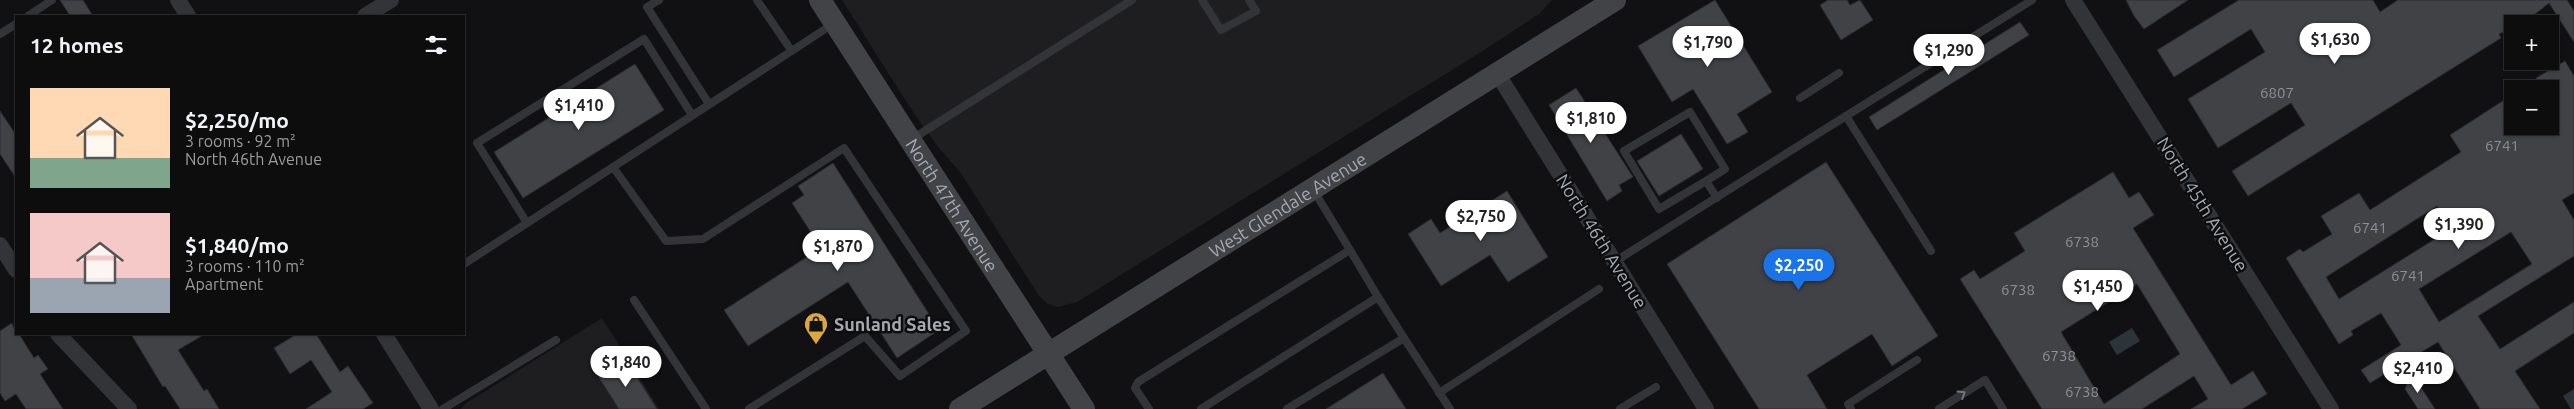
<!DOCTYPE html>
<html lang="en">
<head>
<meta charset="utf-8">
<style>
  body { margin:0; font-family:Ubuntu,sans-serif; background:#1b1b1c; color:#f1f3f6; height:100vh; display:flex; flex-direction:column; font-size:19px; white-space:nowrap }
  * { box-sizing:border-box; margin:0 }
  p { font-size:16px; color:#9a9c9e }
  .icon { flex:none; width:28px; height:28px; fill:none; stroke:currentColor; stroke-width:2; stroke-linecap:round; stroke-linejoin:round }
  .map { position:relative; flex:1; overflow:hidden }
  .sheet { position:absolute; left:15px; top:15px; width:450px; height:320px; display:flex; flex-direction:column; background:#0d0d0e; border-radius:0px; box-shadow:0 1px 4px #0004,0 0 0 1px #2d2d2e }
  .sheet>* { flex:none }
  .controls { position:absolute; left:2504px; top:15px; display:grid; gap:10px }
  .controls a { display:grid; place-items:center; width:55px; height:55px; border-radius:0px; background:#0d0d0e; box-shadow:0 1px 4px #0004,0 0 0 1px #2d2d2e; font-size:25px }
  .price { position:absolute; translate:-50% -42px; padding:0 11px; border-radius:18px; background:#fff; color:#222; font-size:16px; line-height:32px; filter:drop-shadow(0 1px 2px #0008) }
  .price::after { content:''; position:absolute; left:50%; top:30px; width:15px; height:11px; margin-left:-8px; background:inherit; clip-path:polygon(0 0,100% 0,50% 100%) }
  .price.current { background:#1a73e8; color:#fff }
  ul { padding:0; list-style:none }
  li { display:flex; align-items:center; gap:15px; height:125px; padding:0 15px }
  li span { display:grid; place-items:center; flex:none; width:140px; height:100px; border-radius:0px; color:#555 }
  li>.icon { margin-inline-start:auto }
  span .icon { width:60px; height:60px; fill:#fffc; stroke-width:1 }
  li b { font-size:21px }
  h2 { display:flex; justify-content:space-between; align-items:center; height:60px; padding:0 15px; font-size:21px }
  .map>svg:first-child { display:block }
  .built { fill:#1e1e20 }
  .water { fill:#2c343a }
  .building { fill:#414246; stroke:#2c2c2f; fill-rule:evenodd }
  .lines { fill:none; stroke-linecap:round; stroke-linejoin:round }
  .lane { stroke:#333437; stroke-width:8 }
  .street { stroke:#333437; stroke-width:16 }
  .secondary { stroke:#414347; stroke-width:22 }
  .oneway { stroke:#71747b }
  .labels { text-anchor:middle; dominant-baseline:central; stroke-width:5; stroke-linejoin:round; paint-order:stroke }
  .number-label { font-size:15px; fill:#8b8f97 }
  .street-label { font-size:18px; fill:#a4a9b2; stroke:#0d0d0e }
  .poi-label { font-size:18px; font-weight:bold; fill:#a4a9b2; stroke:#0d0d0e; text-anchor:start }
</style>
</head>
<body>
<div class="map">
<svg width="2574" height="409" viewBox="0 0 2574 409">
  <rect width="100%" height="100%" fill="#111113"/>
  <!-- built -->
  <g class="built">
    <path d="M842,0H1552L1539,14L1481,52L1077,302L1058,307L1048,304L1039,296L960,172L938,147L909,106Z"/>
    <path d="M602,318L659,409H461L468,402Z"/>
  </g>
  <!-- water -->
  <g class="water">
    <path d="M2132,328L2140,341L2117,355L2109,342Z"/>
    <path d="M2574,389V409H2571L2563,396Z"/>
  </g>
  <!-- building -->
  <g class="building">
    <path d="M60,0H83L93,16H70Z"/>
    <path d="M1715,0L1772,92L1737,114L1748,132L1727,144L1693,89L1672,102L1638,46Z"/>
    <path d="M1828,0H1847L1850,5L1860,0L1873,20L1841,40L1820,5Z"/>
    <path d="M2126,0H2188L2144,29L2134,16Z"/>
    <path d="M2239,0H2373L2380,12L2398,0H2567L2574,11V42L2549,3L2525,22L2512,24V28L2499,34L2501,38L2248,196L2232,171L2305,125L2291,103L2218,148L2188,99L2265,52L2251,29L2174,77L2157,50Z"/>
    <path d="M2020,22L2029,35L1877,130L1869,117Z"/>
    <path d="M2565,61L2574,76V193L2562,200L2574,220V256L2478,316L2500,349L2574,302V333L2515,371L2540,409H2480L2438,342L2370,383L2361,370L2401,345L2381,313L2351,331L2353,335L2339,344L2286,258L2300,249L2303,252L2332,234L2321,216L2359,193L2370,210L2461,152L2450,135L2512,95V126H2550V89H2543L2536,78ZM2437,206L2451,229L2339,299L2326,277ZM2511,232L2532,264L2439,322L2419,289Z"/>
    <path d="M635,64L664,110L523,198L494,152Z"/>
    <path d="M1576,88L1633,177L1619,185L1622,191L1607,201L1549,105Z"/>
    <path d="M0,111L16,135V178L0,154Z"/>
    <path d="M1681,134L1703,169L1659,196L1637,161Z"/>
    <path d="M1826,162L1938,336L1892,366L1872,334L1807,375L1827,409H1759L1667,264Z"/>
    <path d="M833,163L939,330L897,358L848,282L748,346L724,310L821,248L792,203L804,195L798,186Z"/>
    <path d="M2113,172L2129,198L2139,192L2154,215L2133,228L2231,385L2253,371L2267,394L2242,409H2191L2208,399L2194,376L2142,409H2042L1960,279L1974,270L1980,279L2025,251L2014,233ZM2137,284L2180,354L2104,404L2061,332Z"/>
    <path d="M1507,191L1548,257L1508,282L1490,255L1441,286L1408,234L1431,219L1440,233Z"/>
    <path d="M12,323L16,334H19L34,358L38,355L48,369L40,374L63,409H26L16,394L5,401L0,393V331Z"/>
    <path d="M131,334H205L178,350L204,391L207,389L219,409H180L165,386L163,387Z"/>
    <path d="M297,334H316L340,372L348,366L373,403L363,409H306L332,392L311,360L290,374L274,348Z"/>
    <path d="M625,358L657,409H619L598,376Z"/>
    <path d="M2411,372L2435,409H2418L2405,389Z"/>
    <path d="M1383,373L1406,409H1326Z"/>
  </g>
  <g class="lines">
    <!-- lane -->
    <g class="lane">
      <path d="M659,0L647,7L709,104"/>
      <path d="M757,0L791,50"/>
      <path d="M1202,0L1221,30L1256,11L1249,0"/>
      <path d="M28,16L52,0"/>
      <path d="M0,34L16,24"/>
      <path d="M1800,98L1839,73"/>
      <path d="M912,139L1132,0"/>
      <path d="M613,167L666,241L703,239L844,148L966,331L900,376L865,336L749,409"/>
      <path d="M1706,181L1725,169L1690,112L1624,151L1659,209L1706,181L1717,198"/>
      <path d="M527,223L477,143L644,39L692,115"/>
      <path d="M1350,250L1378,297"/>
      <path d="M1931,251L1846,116L2032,0"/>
      <path d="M1614,262L1846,116"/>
      <path d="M464,264L833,24"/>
      <path d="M634,300L706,409"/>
      <path d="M1404,338L1450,409"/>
      <path d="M1439,393L1599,289"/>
      <path d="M443,409L556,340"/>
      <path d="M1149,409L1135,388L1138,382L1350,250L1314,191"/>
      <path d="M1201,409L1378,297L1404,338L1287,409"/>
      <path d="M1620,409L1656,387"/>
      <path d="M1851,409L1848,404L1917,360"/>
      <path d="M1939,409L1985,380L2003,409"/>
    </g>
    <!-- street -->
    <g class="street">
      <path d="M178,0L188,16"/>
      <path d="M2073,0L2331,409"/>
      <path d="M365,16L391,0"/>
      <path d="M1497,73L1706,409"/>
      <path d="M0,245L16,270"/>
      <path d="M58,334L129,409"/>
      <path d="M384,334L431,409"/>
    </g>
    <!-- secondary -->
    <g class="secondary">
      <path id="s1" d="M820,0L1084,409"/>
      <path id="s2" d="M960,409L1615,0"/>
    </g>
  </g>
  <!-- one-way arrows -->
  <defs><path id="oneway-chevron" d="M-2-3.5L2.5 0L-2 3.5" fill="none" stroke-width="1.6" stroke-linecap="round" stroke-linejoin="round" transform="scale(1.25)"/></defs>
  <use class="oneway" href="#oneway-chevron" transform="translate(1962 394) rotate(-32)"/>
  <!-- icons -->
  <defs>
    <g id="shop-pin" transform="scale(1.25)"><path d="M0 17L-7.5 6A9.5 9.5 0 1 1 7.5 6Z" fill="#dda73f" stroke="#0d0d0e"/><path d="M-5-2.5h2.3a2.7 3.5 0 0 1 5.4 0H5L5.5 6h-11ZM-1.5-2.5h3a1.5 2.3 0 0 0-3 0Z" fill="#111"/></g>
  </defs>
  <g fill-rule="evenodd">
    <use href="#shop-pin" x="816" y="324"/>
  </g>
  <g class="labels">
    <!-- number labels -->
    <g class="number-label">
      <text x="2277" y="92">6807</text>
      <text x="2502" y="145">6741</text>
      <text x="2370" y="227">6741</text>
      <text x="2082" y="241">6738</text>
      <text x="2408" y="275">6741</text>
      <text x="2018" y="289">6738</text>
      <text x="2059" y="355">6738</text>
      <text x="2082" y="391">6738</text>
    </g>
    <!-- street labels -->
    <g class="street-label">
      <text stroke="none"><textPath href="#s1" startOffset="244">North 47th Avenue</textPath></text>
      <text transform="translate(2203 204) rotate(58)">North 45th Avenue</text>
      <text stroke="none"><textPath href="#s2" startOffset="386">West Glendale Avenue</textPath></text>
      <text transform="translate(1602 241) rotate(58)">North 46th Avenue</text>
    </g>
    <!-- poi labels -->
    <g class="poi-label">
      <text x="834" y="324">Sunland Sales</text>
    </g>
  </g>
</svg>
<div class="controls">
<a>+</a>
<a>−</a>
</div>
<b class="price" style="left:2335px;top:65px">$1,630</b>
<b class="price" style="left:1708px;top:68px">$1,790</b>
<b class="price" style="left:1949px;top:76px">$1,290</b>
<b class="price" style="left:579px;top:131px">$1,410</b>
<b class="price" style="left:1591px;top:144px">$1,810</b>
<b class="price" style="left:1481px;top:242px">$2,750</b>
<b class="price" style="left:2459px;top:250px">$1,390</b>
<b class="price" style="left:838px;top:272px">$1,870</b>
<b class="price current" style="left:1799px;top:291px">$2,250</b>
<b class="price" style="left:2098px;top:312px">$1,450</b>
<b class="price" style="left:626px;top:388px">$1,840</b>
<b class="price" style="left:2418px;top:394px">$2,410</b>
<section class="sheet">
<h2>12 homes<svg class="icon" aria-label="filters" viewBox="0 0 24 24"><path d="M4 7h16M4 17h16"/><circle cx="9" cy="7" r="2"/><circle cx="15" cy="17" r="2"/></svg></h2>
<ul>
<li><span style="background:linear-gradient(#ffd9b3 70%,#7fa58c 0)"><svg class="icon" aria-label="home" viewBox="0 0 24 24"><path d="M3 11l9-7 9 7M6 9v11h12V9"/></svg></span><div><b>$2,250/mo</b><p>3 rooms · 92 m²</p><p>North 46th Avenue</p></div></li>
<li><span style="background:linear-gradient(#f6c9c9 65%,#9aa5b1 0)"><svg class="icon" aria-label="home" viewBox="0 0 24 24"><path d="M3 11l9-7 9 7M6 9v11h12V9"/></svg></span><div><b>$1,840/mo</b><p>3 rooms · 110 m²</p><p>Apartment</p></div></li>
</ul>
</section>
</div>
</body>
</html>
